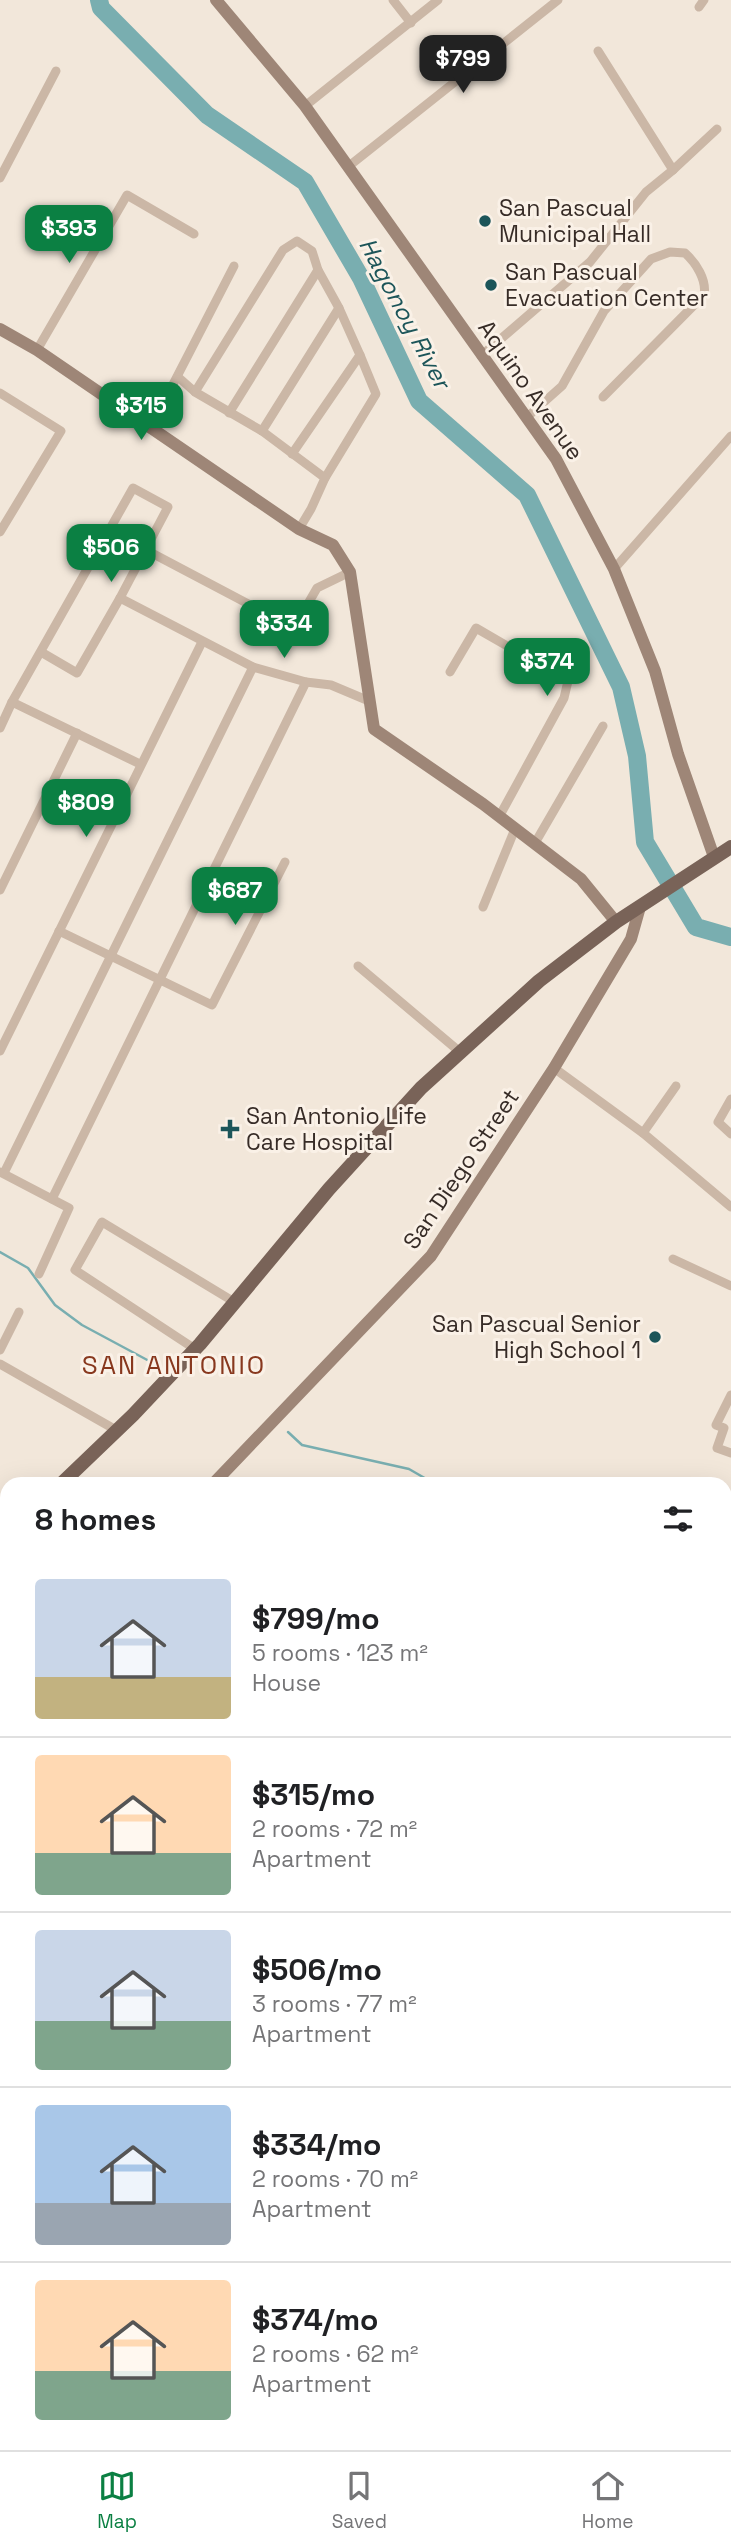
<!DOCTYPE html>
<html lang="en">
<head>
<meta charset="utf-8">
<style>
  body { margin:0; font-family:"Space Grotesk",sans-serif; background:#f6f6f6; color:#202124; height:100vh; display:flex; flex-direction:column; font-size:26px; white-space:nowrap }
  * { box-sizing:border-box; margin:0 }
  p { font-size:23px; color:#757577 }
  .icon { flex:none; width:38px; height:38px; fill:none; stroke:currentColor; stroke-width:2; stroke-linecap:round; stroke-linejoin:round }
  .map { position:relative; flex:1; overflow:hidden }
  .details { position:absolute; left:0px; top:1477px; width:732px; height:973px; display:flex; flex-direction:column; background:#fff; border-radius:21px 21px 0 0; box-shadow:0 7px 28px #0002 }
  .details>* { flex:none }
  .price { position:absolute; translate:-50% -60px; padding:0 16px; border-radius:14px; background:#0b8043; color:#fff; font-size:23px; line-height:46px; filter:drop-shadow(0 2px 4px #0008) }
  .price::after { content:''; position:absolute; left:50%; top:42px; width:21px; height:16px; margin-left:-10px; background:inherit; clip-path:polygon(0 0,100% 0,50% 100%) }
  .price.on { background:#222; color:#fff }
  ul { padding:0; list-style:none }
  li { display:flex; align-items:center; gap:21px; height:175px; padding:0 35px }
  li+li { border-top:2px solid #e0e0e0 }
  li span { display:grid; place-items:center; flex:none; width:196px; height:140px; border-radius:7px; color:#555 }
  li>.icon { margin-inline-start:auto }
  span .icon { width:84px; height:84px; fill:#fffc; stroke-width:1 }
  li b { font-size:30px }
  h2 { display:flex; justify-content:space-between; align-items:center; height:84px; padding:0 35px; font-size:30px }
  .menu { display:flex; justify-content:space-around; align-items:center; height:98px; border-top:2px solid #e0e0e0; background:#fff; font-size:19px; color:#757577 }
  .menu a { display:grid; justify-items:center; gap:4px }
  .menu .on { color:#0b8043 }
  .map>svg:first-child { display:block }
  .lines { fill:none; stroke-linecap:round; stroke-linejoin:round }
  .stream { stroke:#79aeb0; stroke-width:2.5 }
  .river { stroke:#79aeb0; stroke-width:18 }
  .street { stroke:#cbb7a6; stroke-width:9 }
  .secondary { stroke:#9e8677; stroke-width:12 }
  .primary { stroke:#796358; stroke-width:14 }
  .poi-dot { fill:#1c5559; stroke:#faf1e7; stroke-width:2.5 }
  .labels { text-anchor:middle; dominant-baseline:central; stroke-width:6; stroke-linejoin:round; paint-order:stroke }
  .poi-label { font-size:23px; fill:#372c27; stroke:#faf1e7; text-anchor:start }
  .street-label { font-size:23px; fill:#372c27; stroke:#faf1e7 }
  .water-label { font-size:24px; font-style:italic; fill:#1c5559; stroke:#faf1e7 }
  .quarter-label { font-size:26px; letter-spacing:2px; fill:#88381e; stroke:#faf1e7 }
</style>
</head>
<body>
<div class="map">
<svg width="731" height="2450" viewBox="0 0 731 2450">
  <rect width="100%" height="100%" fill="#f2e7da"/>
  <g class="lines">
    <!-- stream -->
    <g class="stream">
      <path d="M0,1252L28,1268L55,1305L82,1325L151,1362"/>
      <path d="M288,1432L302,1445L409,1469L435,1484"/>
      <path d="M724,1644L731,1650"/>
    </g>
    <!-- river -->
    <path class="river" d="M99,0L101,8L207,115L305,182L361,278L419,401L527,495L621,687L637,756L645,842L696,927L731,937"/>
    <!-- street -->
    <g class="street">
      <path d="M393,0L411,23"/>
      <path d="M699,7L704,0"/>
      <path d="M305,106L438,0"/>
      <path d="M349,166L558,0"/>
      <path d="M673,170L717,129"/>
      <path d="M0,178L56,71"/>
      <path d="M37,350L127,195L194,234"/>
      <path d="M481,356L590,262L646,192L673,170L598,51"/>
      <path d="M178,377L195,392"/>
      <path d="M0,393L61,431L0,532"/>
      <path d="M229,413L318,270"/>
      <path d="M526,418L562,386L604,311L651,259L670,252L685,253C696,263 707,280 704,295L603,397"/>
      <path d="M150,429L234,266"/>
      <path d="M262,431L339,308"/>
      <path d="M292,454L360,355L376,394L325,478"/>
      <path d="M299,529L311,509L325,478L262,431L195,392L283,250L297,241L312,251L318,270L339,308L360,355"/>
      <path d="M146,550L294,628L317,588L350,572"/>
      <path d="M614,569L731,436"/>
      <path d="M120,598L253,667L306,682L331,685L369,701"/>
      <path d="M450,672L476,628L568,681L564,698L499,817"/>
      <path d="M12,702L140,764"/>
      <path d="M0,728L12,702L133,488L168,507L120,598L77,673L41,652"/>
      <path d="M535,843L603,726"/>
      <path d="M0,890L77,733"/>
      <path d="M483,907L515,829"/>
      <path d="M59,931L212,1005L285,862"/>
      <path d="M358,966L460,1052"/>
      <path d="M0,1051L202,642"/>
      <path d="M554,1068L643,1133L731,1207"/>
      <path d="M731,1099L718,1122L731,1134"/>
      <path d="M643,1133L676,1086"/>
      <path d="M0,1172L69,1208L39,1274"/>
      <path d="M4,1173L253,667"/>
      <path d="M52,1199L306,682"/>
      <path d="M673,1259L731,1286"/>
      <path d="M195,1349L75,1270L102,1222L236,1303"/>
      <path d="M0,1350L19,1312"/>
      <path d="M0,1364L116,1430"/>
      <path d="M731,1395L716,1425L724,1428L717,1448L731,1453"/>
      <path d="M724,1713L731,1708"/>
      <path d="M0,1874L7,1878"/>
      <path d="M0,1928L7,1932"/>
      <path d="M0,1989L7,1993"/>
      <path d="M0,2072L7,2079"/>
      <path d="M0,2175L7,2180"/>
      <path d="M0,2238L7,2226"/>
      <path d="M0,2380L7,2371"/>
      <path d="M0,2438L7,2439"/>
      <path d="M23,2443L56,2450"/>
    </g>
    <!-- secondary -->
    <g class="secondary">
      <path d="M216,0L305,106L556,459L614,569L655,671L678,754L714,857"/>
      <path d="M0,329L37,350L299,529L333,545L350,572L374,729L483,804L581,879L616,922"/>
      <path d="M213,1484L431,1256L554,1068L631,939L640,907"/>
      <path d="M0,1724L7,1717"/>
    </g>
    <!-- primary -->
    <g class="primary">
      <path d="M61,1484L133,1415L200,1344L329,1189L421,1088L539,981L616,922L731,847"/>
      <path d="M0,1546L7,1538"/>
    </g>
  </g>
  <!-- markers -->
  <g class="poi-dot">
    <circle cx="485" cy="221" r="7"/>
    <circle cx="491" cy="285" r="7"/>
    <path d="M226.5 1118.5h7v7h7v7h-7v7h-7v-7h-7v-7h7z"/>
    <circle cx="655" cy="1337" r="7"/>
  </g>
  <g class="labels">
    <!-- poi labels -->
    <g class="poi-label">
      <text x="499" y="208">San Pascual<tspan x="499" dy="26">Municipal Hall</tspan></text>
      <text x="505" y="272">San Pascual<tspan x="505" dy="26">Evacuation Center</tspan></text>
      <text x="246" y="1116">San Antonio Life<tspan x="246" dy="26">Care Hospital</tspan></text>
      <text x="641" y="1324" text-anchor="end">San Pascual Senior<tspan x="641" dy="26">High School 1</tspan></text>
    </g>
    <!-- street labels -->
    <g class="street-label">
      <text transform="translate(531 390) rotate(55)">Aquino Avenue</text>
      <text transform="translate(461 1169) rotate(-56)">San Diego Street</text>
    </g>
    <!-- water labels -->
    <g class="water-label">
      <text transform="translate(405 313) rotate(62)">Hagonoy River</text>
    </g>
    <!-- quarter labels -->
    <g class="quarter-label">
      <text x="174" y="1365">SAN ANTONIO</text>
    </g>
  </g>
</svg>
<b class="price on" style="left:463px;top:95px">$799</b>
<b class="price" style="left:69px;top:265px">$393</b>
<b class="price" style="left:141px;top:442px">$315</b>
<b class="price" style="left:111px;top:584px">$506</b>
<b class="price" style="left:284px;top:660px">$334</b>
<b class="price" style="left:547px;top:698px">$374</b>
<b class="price" style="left:86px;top:839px">$809</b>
<b class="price" style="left:235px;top:927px">$687</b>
<section class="details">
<h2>8 homes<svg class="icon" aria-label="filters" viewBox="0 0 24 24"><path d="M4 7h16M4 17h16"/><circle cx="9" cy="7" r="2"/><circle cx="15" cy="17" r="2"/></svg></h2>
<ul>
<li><span style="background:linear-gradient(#c9d6e8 70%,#c2b280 0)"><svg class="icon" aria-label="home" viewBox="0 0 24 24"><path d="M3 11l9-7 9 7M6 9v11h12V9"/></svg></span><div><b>$799/mo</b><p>5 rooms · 123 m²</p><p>House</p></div></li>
<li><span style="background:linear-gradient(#ffd9b3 70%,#7fa58c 0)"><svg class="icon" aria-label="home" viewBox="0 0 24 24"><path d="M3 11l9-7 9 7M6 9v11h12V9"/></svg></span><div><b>$315/mo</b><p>2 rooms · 72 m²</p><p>Apartment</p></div></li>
<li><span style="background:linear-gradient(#c9d6e8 65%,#7fa58c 0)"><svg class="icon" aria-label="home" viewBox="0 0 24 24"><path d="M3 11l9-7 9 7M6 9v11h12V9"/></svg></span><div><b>$506/mo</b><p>3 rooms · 77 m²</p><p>Apartment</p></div></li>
<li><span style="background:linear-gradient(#a9c7e8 70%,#9aa5b1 0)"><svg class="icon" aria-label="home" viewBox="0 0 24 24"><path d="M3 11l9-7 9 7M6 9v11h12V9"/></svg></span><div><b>$334/mo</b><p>2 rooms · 70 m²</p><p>Apartment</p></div></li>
<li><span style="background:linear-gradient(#ffd9b3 65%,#7fa58c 0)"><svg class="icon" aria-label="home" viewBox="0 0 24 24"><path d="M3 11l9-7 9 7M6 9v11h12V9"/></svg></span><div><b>$374/mo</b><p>2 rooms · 62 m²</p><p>Apartment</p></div></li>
</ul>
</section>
</div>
<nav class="menu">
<a class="on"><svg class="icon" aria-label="map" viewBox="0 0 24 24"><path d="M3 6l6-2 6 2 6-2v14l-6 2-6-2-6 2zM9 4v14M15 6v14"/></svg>Map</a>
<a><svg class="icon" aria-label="saved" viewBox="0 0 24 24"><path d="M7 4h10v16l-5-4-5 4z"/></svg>Saved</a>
<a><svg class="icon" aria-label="home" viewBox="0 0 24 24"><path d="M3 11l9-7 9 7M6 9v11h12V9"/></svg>Home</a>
</nav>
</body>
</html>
